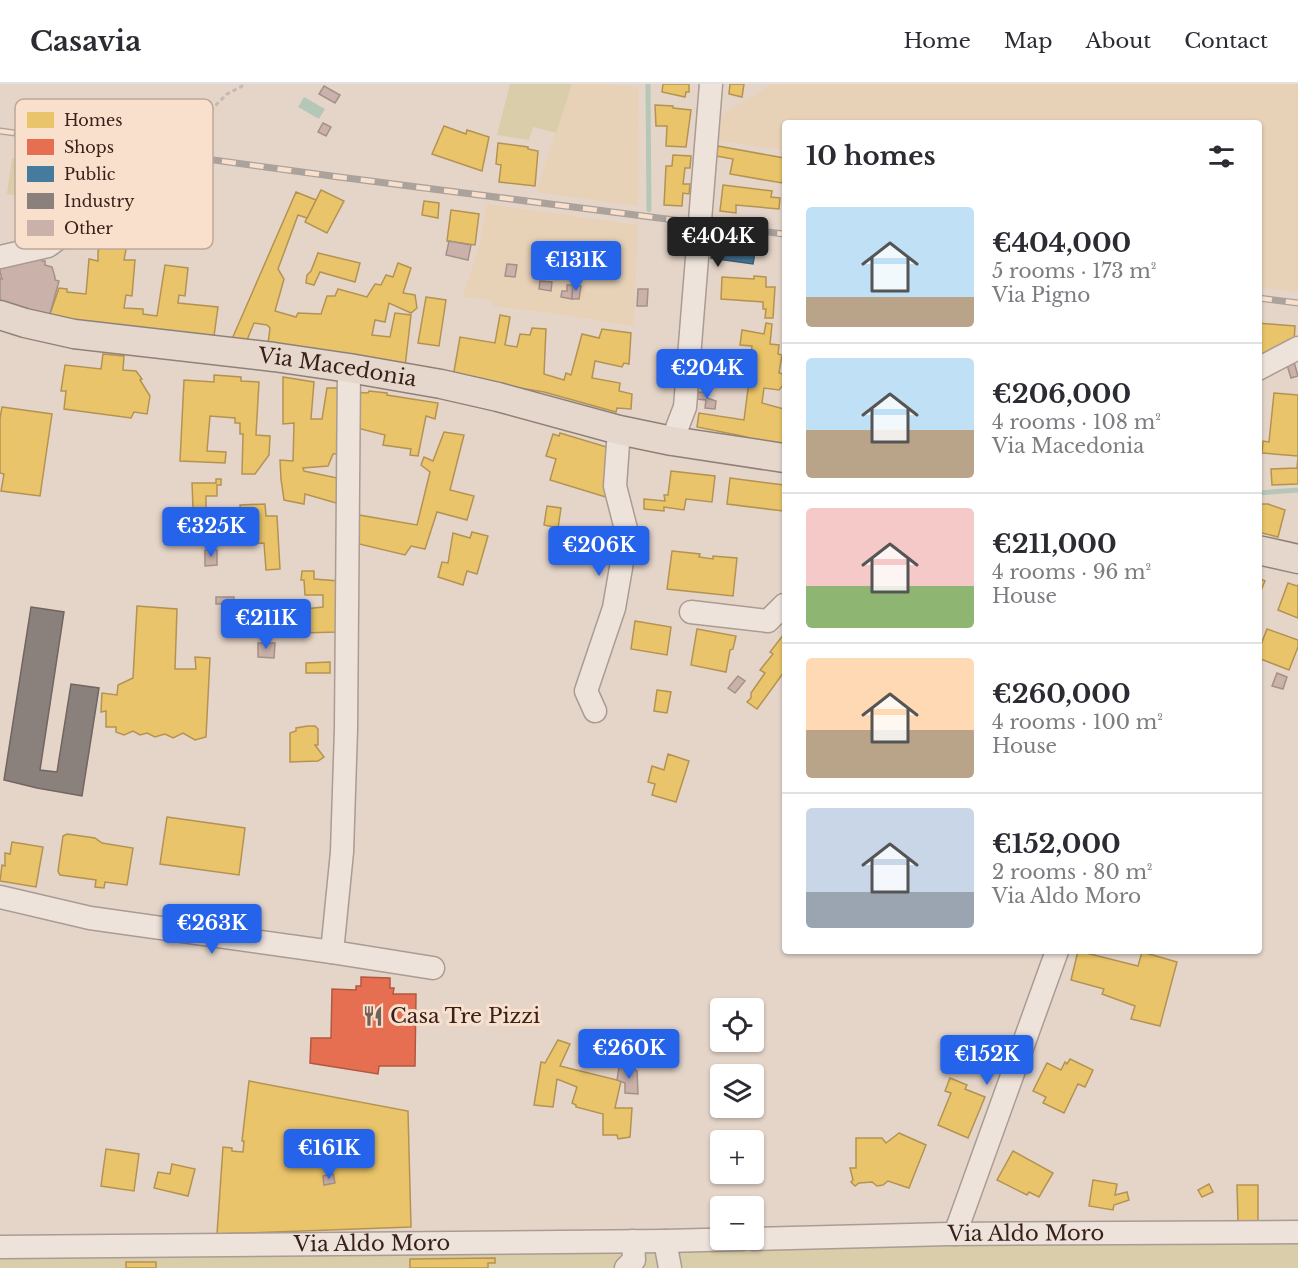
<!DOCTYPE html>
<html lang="en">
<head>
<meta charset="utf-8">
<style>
  body { margin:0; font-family:"Libre Baskerville",serif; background:#f7f7f7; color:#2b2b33; height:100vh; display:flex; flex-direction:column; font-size:22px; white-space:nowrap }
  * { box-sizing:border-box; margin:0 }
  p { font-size:20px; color:#7c7c81 }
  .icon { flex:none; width:33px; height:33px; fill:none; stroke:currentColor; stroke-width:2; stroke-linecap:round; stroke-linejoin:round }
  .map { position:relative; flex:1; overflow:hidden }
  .sheet { position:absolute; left:782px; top:36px; width:480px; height:834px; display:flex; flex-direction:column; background:#fff; border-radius:6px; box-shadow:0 2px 4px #0004 }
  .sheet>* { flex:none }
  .tools { position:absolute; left:710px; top:914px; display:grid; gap:12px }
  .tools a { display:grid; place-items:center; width:54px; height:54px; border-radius:6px; background:#fff; box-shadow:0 2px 4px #0004; font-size:30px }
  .price { position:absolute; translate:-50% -51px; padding:0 14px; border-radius:6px; background:#2563eb; color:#fff; font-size:20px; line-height:39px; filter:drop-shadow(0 2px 3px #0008) }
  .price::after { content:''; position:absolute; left:50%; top:36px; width:18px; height:14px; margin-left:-9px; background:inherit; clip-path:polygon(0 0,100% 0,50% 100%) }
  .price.selected { background:#222; color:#fff }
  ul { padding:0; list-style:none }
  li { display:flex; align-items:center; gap:18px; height:150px; padding:0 24px }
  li+li { border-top:2px solid #e1e1e2 }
  li span { display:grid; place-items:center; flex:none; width:168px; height:120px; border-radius:6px; color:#555 }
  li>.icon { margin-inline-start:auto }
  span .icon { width:72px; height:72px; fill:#fffc; stroke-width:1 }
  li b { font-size:26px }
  h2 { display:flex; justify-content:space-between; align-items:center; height:72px; padding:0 24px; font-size:26px }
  header { display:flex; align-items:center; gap:36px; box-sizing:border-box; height:84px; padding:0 30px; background:#fff; border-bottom:2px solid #e1e1e2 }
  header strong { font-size:28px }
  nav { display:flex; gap:33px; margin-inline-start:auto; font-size:21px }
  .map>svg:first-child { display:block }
  .farmland { fill:#e7d1b7 }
  .green { fill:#d9cdaa }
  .water { fill:#b5c8b8 }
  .homes { fill:#e9c46a; stroke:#b49352; stroke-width:1.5 }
  .shops { fill:#e76f51; stroke:#b35840; stroke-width:1.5 }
  .public { fill:#457b9d; stroke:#416076; stroke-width:1.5 }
  .industry { fill:#8a817c; stroke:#72645f; stroke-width:1.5 }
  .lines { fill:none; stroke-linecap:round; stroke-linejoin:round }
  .stream { stroke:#b5c8b8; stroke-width:5 }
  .building { fill:#cab2aa; stroke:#a59088; stroke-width:1.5 }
  .minor-casing { stroke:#aa9b93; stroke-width:25 }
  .major-casing { stroke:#8f8179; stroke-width:31 }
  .path { stroke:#c5b9b2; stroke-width:3; stroke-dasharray:4.5 3; stroke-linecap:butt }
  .minor { stroke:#ede3db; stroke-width:22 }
  .major { stroke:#e5d7cc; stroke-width:28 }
  .rail-casing { stroke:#aba29c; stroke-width:7 }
  .rail { stroke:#f8e0cd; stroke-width:4.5; stroke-dasharray:14; stroke-linecap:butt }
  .labels { text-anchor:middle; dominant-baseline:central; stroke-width:6; stroke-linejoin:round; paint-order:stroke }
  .street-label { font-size:21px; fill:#39211a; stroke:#f8e0cd }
  .poi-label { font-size:21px; fill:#39211a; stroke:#f8e0cd; text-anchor:start }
  .key { fill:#f8e0cd; stroke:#bfa797; stroke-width:1.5 }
  .key-label { font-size:16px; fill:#39211a }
</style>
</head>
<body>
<header>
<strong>Casavia</strong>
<nav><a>Home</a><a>Map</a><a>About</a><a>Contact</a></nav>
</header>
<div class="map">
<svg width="1298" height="1184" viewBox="0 0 1298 1184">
  <rect width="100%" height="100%" fill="#e5d5c9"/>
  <!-- farmland -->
  <g class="farmland">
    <path d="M572,0H603L639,3L638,122L536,108Z"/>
    <path d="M771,0H1298V208L1259,203L1258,39H784V66L719,57L721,32Z"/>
    <path d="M487,120L638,141L634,242L551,229L493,222V216L463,213L480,159Z"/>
  </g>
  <!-- green -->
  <g class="green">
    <path d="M510,0H572L556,49L533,43L529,56L497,51Z"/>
    <path d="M12,74L74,82L69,118L7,110Z"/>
    <path d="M1298,1140V1184H0V1155Z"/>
  </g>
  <!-- water -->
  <path class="water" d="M304,13L325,25L319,35L298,23Z"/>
  <!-- homes -->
  <g class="homes">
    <path d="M663,0H689V8H686L685,13L662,8Z"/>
    <path d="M730,0H744L742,13L729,10Z"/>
    <path d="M655,21L673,22V24L691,26L686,63L666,62L667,42H656Z"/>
    <path d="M444,42L466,50L467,46L489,53L482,87L432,70Z"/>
    <path d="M498,59L528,63V65L538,67L535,102L499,98L501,81L496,80Z"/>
    <path d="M718,62L784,74V84L782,99L730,90L733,75L716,72Z"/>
    <path d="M673,71L691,72L690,84H685L683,100H690L689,110L683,109L682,122L664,121L666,82H672Z"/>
    <path d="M723,101L772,107L771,113L780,114L779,125L736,121V129L720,127Z"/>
    <path d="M321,106L344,117L327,149L305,138Z"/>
    <path d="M137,108L124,176H135L132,212L126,211L124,224L143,225V230L157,232L165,181L188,184L185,212L179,211L178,219L218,223L214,252L49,233L59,204L67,205V208L86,210L89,175L98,177V167L101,162L84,147Z"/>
    <path d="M296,108L316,116L307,134L298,131L278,185L284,195L275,227L296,233L298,229L321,230L327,212H335L338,205L367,213L375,200L381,201L386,191L393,193L398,179L411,184L403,209L415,211L417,224L411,229L389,219L385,238L375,236L372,251L390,253L395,229L411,231L405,283L268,260L270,244L267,241L254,239L247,256L232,255Z"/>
    <path d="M424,117L439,119L438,134L422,131Z"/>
    <path d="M451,126L479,130L475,161L447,157Z"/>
    <path d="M318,169L360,179L355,198L320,188L314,201L306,199L307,191L311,187Z"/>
    <path d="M754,192L766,193V203H775L773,234H765L766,225H763V218L721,215L722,193L754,195Z"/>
    <path d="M426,213L446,216L439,262L418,259Z"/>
    <path d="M500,231L510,233L505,261L517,263L520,250L530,251L532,244L546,245L544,290L564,296L566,289L571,291L582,250L599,254L602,245L631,249L629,280L624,279L622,283L595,277L592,294L620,299L619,307L632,310L631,325L617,324L616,328L544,308L453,293L460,253L495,259Z"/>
    <path d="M766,239L772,240L770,260L779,261L778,270L782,271L779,289L784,290V300L779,306L764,304L762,319L784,325V363L742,352L697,343L699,329L744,336L749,297H753L756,278L750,277L752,262L740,261L742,246L764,250Z"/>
    <path d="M1258,239L1295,242L1294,257L1258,274Z"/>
    <path d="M103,270L124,272L123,286L136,287L142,295L140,296L150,312L147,330L134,328L131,334L64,325L66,307H61L65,281L101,285Z"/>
    <path d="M738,276H746V289L737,288Z"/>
    <path d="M214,291L241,293V297L259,298L256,351L270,352L269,371L255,390H242L243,350H240V339H235V334L210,332L207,367L226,368L225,379L180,377L184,296L214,298Z"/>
    <path d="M283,293L314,298L311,335H322L327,304H342L345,369L333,370L328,382L303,384L304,387L342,395L343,421L305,410L304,420L284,416L281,395L280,376L293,377L294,339L283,340Z"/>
    <path d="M369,307L387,309V311L438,319L435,335L426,332L418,372L410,371L411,365L383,361L385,351L353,343V308L368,309Z"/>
    <path d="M1274,309L1298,311V372L1262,369L1263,357L1269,358Z"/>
    <path d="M2,323L52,330L40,412L1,407L4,390L0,389V334Z"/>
    <path d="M444,348L464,351L450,406L474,412L467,436L437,428L425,465L411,462L405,471L355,459L353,430L417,441L430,388L421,381L424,373L433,377Z"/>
    <path d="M560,349L610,364L609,414L550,396L556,375L546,372L553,350L559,352Z"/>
    <path d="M1298,373V400L1272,401L1271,385L1297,384Z"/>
    <path d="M671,387L715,392L712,418L686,415L684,426L664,423V427L644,425V415L665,417L664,411H668Z"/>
    <path d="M730,394L784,401L783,427L727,420Z"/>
    <path d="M216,395H221V401H217V412H206V424H193L192,399H216Z"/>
    <path d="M265,420L266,432H277L280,485L266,486L264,459L242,460L240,421Z"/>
    <path d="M1258,420H1268L1285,426L1278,453L1258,448Z"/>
    <path d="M547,422L561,424L558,444L544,441Z"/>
    <path d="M472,448L488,452L477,490L467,487L463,501L438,493L442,478L448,479L453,449L470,454Z"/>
    <path d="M672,467L700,470L699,473L713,475V472L737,474L733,512L667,505Z"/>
    <path d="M302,487H314V495L339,497L336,548L303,549L302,541H263V537L256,536V532L239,531L240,522L304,525L323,523V511H305L304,496H301Z"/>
    <path d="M1258,494L1265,497L1258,513Z"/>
    <path d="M1288,499L1297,502L1298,501V534L1278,526Z"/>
    <path d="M137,522L177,525L175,585H196L195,573L210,574L206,653L195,656L183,649L173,654L165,650L155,653L147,649L140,651L133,647L124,651L116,648V643H106V627L101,628L102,609L117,611L118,601L133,594Z"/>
    <path d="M635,537L671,543L667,571L631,565Z"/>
    <path d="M697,545L736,552L733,565L730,566L726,588L691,581Z"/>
    <path d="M1267,545L1298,556V563L1289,586L1258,574V568Z"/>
    <path d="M784,550V588L757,625L747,618L751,614V609L765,589L760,586L773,570L770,568Z"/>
    <path d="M330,578V589H306V579Z"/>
    <path d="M657,606L671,608L667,629L654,627Z"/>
    <path d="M308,642H315L318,645V661H315L324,673L318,677L290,678V649L296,647V644Z"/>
    <path d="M668,670L689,677L676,718L652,711L655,700L648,698L652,682L664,686Z"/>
    <path d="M167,733L245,744L239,791L160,780Z"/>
    <path d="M67,750L95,754L102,759L133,764L127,801L105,798L104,804L95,803L96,796L60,791L58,787L63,752Z"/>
    <path d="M12,758L43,763L36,803L0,797L2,781L5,782V769L10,770Z"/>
    <path d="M1078,867L1138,882L1142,868L1177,878L1160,942L1131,935L1135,922L1102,910L1104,905L1071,896Z"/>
    <path d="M558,956L570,960L560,982L621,997L615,1024H632L630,1053L618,1055L617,1051H603V1030L576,1023V1021L572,1019L577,1003L557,995L553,1023L534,1021L541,978L545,979Z"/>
    <path d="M1070,975L1093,986L1085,1003L1078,1000L1064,1029L1043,1019L1046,1013L1033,1007L1047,979L1061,986L1065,978L1067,980Z"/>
    <path d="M950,994L967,1001L965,1005L985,1013L968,1054L938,1041L951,1009L945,1007Z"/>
    <path d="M249,997L408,1027L411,1143L217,1150L223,1063L232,1064V1067L243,1068L244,1057H242Z"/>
    <path d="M899,1049L926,1061L909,1104L888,1097L883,1101L877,1102L872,1098L859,1099L855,1102L851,1098L853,1096L850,1084H856V1054H882L886,1059Z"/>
    <path d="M106,1065L139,1070L134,1107L101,1102Z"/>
    <path d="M1013,1067L1053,1089L1039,1113L1029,1108L1027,1111L997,1096Z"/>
    <path d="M172,1080L195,1085L188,1112L154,1104L158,1088L170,1090Z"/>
    <path d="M1093,1096L1117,1100L1115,1111L1127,1108L1129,1116L1114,1121L1113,1126L1089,1122Z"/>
    <path d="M1209,1100L1213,1108L1202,1113L1198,1106Z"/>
    <path d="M1237,1101H1258V1137H1238Z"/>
    <path d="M495,1174V1179H488V1184H410V1175Z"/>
    <rect x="126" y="1178" width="30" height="6"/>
  </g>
  <!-- shops -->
  <path class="shops" d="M361,893L390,894V904H394L393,910H416L415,982H379L378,990L310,979L311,954H331L332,905L356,906V902H361Z"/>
  <!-- public -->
  <path class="public" d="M713,156L756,162L753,180L711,174Z"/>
  <!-- industry -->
  <path class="industry" d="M31,523L64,528L40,686L57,688L71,600L99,604L82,712L37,704L4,696Z"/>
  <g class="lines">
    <!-- stream -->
    <g class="stream">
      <path d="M648,0L649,126"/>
      <path d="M1258,409L1298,406"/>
    </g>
  </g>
  <!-- building -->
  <g class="building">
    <path d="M324,2L340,11L335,19L319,10Z"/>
    <path d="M323,39L331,43L326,52L318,48Z"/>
    <path d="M449,157L471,161L468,176L446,171Z"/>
    <path d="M41,173L42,177H45V181L52,183L55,193V196L59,197L49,233L0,219V194L2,195L0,188V180Z"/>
    <path d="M507,180L517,181L515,193L505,192Z"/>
    <path d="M540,197L552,198L551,207L539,205Z"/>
    <path d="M567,201H573L572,215L561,213L562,207H567Z"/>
    <path d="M573,201L581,202L579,215H572Z"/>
    <path d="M638,205H648L647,222H637Z"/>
    <path d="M1294,278L1298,292L1291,294L1287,281Z"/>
    <path d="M698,308L708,309L707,314L716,317L715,325L705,324L706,316L697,315Z"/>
    <path d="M205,466H217V481L205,482Z"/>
    <rect x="216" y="513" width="18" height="7"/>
    <path d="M258,559H275L274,574L258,573Z"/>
    <path d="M1277,589L1287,593L1283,605L1272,602Z"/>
    <path d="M738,592L745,597L735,609L728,604Z"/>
    <path d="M619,983L632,984L637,987L638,1010L625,1009V999L617,996Z"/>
    <path d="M333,1090L335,1099L324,1101L323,1092Z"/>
  </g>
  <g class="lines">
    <!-- minor casing -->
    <g class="minor-casing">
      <g id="minor">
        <path d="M0,173L48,162L148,88"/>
        <path d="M1258,285L1298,264"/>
        <path d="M672,357L685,323L711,0"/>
        <path d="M691,528L768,537L784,521"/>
        <path d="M595,627L586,607L614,524L627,449L615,402L619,346"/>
        <path d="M0,813L90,834L332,868L433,884"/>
        <path d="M332,868L342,768L346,645L349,284"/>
        <path d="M955,1150L1057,867"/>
        <path id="s1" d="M753,1155L949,1150L1298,1148"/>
        <path d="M665,1157L670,1184"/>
        <path id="s2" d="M0,1163L665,1157L743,1155"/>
        <path d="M626,1184L634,1176L633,1157"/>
      </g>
    </g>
    <!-- major casing -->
    <g class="major-casing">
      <g id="major">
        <path id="s3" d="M0,231L25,239L74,250L274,273L349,284L441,300L498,313L619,346L672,357L784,374"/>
        <path d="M1258,466L1298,475"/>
      </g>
    </g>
    <!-- path -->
    <path class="path" d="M162,74L227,10L246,0"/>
    <!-- minor -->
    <use href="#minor" class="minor"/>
    <!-- major -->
    <use href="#major" class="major"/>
    <!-- rail casing -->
    <g class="rail-casing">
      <g id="rail">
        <path d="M0,47L339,93L784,150"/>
        <path d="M1258,214L1298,219"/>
      </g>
    </g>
    <!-- rail -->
    <use href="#rail" class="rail"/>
  </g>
  <!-- icons -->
  <defs>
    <g id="restaurant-bare" transform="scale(1.62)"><path d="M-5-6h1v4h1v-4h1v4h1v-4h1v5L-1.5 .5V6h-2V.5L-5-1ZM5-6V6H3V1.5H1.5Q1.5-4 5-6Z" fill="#756057" stroke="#f8e0cd" stroke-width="2.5" paint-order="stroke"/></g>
  </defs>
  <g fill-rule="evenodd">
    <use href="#restaurant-bare" x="373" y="932"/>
  </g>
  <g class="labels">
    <!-- street labels -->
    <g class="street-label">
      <text stroke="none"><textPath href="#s3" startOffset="342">Via Macedonia</textPath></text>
      <text stroke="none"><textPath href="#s1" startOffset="273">Via Aldo Moro</textPath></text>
      <text stroke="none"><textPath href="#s2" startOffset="372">Via Aldo Moro</textPath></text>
    </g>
    <!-- poi labels -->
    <g class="poi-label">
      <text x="390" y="932">Casa Tre Pizzi</text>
    </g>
  </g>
  <!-- legend -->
  <rect x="15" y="15" width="198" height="150" rx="9" class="key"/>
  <rect x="27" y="28" width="27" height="16" fill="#e9c46a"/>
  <rect x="27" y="55" width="27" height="16" fill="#e76f51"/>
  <rect x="27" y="82" width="27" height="16" fill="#457b9d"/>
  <rect x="27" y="109" width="27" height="16" fill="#8a817c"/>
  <rect x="27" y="136" width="27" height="16" fill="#cab2aa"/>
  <g class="key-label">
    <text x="64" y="42">Homes</text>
    <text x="64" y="69">Shops</text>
    <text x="64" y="96">Public</text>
    <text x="64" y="123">Industry</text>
    <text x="64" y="150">Other</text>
  </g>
</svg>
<div class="tools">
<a><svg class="icon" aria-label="locate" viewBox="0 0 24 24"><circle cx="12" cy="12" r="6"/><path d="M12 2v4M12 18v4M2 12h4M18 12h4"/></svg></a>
<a><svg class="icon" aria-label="layers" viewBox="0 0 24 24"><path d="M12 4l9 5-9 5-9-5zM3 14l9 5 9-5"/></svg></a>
<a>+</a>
<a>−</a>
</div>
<b class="price selected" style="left:718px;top:184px">€404K</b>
<b class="price" style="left:576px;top:208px">€131K</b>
<b class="price" style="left:707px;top:316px">€204K</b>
<b class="price" style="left:211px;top:474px">€325K</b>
<b class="price" style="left:599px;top:493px">€206K</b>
<b class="price" style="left:266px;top:566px">€211K</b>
<b class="price" style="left:212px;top:871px">€263K</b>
<b class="price" style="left:629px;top:996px">€260K</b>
<b class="price" style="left:987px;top:1002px">€152K</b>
<b class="price" style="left:329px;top:1096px">€161K</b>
<section class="sheet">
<h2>10 homes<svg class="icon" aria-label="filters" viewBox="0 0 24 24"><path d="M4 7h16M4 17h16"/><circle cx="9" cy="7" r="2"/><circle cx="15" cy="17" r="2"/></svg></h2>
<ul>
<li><span style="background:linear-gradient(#bfe0f5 75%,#b9a48a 0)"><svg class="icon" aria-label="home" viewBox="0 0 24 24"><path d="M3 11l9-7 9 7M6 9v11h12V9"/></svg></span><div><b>€404,000</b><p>5 rooms · 173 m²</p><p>Via Pigno</p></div></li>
<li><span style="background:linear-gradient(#bfe0f5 60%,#b9a48a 0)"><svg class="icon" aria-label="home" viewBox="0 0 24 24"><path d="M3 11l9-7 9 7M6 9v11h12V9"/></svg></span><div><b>€206,000</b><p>4 rooms · 108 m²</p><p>Via Macedonia</p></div></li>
<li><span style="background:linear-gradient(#f6c9c9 65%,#8fb573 0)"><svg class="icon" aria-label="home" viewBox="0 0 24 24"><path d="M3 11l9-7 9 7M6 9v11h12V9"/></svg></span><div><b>€211,000</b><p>4 rooms · 96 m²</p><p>House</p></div></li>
<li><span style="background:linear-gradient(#ffd9b3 60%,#b9a48a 0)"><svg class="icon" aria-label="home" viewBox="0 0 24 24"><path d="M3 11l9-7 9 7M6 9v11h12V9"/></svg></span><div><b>€260,000</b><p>4 rooms · 100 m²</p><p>House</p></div></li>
<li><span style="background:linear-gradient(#c9d6e8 70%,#9aa5b1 0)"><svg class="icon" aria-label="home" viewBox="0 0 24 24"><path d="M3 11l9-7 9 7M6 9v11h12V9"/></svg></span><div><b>€152,000</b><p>2 rooms · 80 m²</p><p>Via Aldo Moro</p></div></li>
</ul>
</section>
</div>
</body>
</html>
